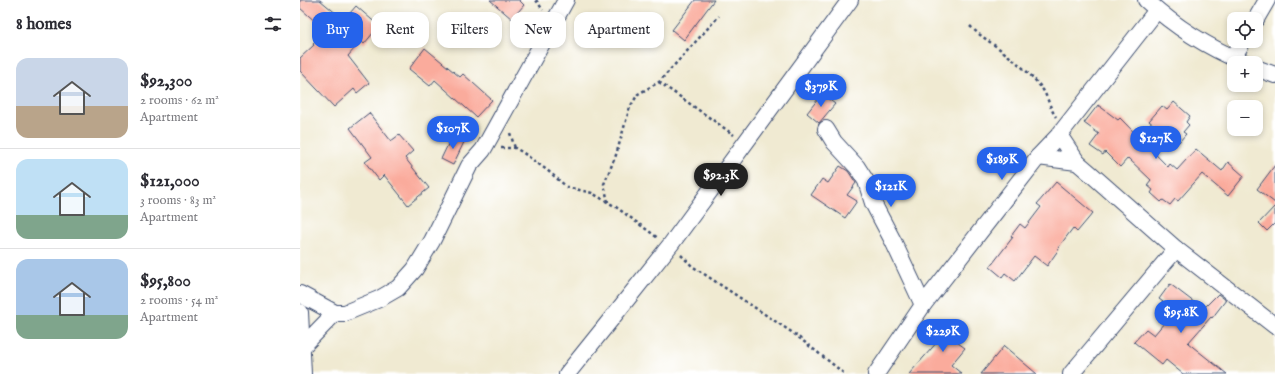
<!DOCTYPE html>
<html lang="en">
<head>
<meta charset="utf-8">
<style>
  body { margin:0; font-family:"IM FELL English",serif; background:#f7f7f7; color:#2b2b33; height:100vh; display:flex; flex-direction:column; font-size:15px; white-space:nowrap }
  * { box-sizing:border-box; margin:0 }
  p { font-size:13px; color:#7c7c81 }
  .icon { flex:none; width:22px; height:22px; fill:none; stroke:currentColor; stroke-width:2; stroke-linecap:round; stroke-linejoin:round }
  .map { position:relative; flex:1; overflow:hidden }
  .details { display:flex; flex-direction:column; background:#fff; width:300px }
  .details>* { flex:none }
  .banner { position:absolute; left:12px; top:12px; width:380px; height:36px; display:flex; gap:8px }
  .tools { position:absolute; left:927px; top:12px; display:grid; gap:8px }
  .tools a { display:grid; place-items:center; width:36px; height:36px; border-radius:8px; background:#fff; box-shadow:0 2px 6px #0003; font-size:20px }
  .price { position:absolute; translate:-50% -34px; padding:0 9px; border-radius:14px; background:#2563eb; color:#fff; font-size:13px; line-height:26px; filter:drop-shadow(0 1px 2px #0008) }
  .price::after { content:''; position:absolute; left:50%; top:24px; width:12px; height:9px; margin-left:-6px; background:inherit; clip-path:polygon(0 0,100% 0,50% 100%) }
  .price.selected { background:#222; color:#fff }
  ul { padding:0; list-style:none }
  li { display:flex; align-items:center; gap:12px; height:100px; padding:0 16px }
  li+li { border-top:1px solid #e1e1e2 }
  li span { display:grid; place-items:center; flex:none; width:112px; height:80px; border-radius:12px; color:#555 }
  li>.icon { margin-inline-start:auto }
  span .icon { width:48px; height:48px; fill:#fffc; stroke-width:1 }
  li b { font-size:17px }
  h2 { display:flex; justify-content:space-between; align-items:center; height:48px; padding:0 16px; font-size:17px }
  .tag { padding:0 14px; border-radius:12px; background:#fff; box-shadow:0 2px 6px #0003; font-size:14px; line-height:36px }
  .tag.selected { background:#2563eb; color:#fff }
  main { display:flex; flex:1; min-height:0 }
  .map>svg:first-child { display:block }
  .building { fill:#faab9c }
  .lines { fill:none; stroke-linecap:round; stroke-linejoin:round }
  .minor-casing { stroke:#3b4b6f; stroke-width:18 }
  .path { stroke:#3b4b6f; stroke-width:2.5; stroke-dasharray:3 3; stroke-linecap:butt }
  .minor { stroke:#fff; stroke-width:16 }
</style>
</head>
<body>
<main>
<section class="details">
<h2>8 homes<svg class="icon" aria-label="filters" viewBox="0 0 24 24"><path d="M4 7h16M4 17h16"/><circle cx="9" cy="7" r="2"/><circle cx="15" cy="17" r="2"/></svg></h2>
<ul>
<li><span style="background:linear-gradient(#c9d6e8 60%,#b9a48a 0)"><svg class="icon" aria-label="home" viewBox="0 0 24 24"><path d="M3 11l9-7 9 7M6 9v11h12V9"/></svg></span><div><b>$92,300</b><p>2 rooms · 62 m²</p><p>Apartment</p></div></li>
<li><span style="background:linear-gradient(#bfe0f5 70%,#7fa58c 0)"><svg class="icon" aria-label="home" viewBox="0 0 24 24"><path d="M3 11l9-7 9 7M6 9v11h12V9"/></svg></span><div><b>$121,000</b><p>3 rooms · 83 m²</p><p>Apartment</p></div></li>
<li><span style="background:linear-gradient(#a9c7e8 70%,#7fa58c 0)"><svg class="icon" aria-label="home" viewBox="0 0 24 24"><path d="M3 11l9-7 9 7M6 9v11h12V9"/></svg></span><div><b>$95,800</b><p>2 rooms · 54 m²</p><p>Apartment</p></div></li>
</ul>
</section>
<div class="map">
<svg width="975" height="374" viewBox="0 0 975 374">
  <rect width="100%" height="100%" fill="#fff"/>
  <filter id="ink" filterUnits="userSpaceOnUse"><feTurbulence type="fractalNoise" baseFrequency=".025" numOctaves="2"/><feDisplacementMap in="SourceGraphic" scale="8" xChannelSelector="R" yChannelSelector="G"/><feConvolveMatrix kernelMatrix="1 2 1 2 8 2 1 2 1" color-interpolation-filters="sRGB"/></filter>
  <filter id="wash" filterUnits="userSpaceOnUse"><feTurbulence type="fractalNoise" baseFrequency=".012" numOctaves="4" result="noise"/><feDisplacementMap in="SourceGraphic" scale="16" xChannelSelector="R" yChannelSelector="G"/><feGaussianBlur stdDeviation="0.9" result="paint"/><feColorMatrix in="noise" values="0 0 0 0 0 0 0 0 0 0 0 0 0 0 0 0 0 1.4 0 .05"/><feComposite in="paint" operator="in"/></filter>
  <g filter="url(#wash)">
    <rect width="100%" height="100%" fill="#f0ead2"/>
    <g id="blocks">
      <!-- building -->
      <g class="building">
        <path d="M0,0H20L44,20L56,6L79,26L64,44L61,41L48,56L69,83L57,93L54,89L34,107L0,71V58L14,45L13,44L26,31L0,8Z"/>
        <path d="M190,0H219L224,5L212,19Z"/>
        <path d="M395,0H414L384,40L372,30Z"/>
        <path d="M125,48L160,77L163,74L192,100L176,117L135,80L130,86L109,69Z"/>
        <path d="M522,94L535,104L519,123L507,113Z"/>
        <path d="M874,102L890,116L886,122L889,125L883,132L886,134L879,142L870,135L868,137L849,121L862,106L867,110Z"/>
        <path d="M798,105L818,120L820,118L868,167L870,164L877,170L896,149L922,171L928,162L944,176L928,196L902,174L878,201L875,199L870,205L863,200L861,202L851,193L853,190L847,185L851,180L828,158L820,167L805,152L803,155L790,146L799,134L784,123Z"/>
        <path d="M69,113L91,141L99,135L113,151L105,158L129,188L108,205L84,175L79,180L65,162L72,157L50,128Z"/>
        <path d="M153,134L165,140L153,165L141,159Z"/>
        <path d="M975,165V203L957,189Z"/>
        <path d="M540,166L548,171L556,183L547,195L557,201L545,218L511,195L522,179L528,183Z"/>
        <path d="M756,182L793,213L777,232L773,228L758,248L759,249L747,266L734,256L715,281L705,273L702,277L690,267L713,237L711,236L720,224L725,228L741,207L737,204Z"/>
        <path d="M975,206V223L967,231L959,223Z"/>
        <path d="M870,284L903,309L918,294L926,300L912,318L911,317L888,343L927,374H883L866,360L862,365L834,342L846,329L854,335L870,316L862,310L866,304L859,299Z"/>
        <path d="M654,319L668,332L658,343L665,348L651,365L662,374H609L639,340L637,339Z"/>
        <path d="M704,346L737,374H681Z"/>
      </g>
    </g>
  </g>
  <g filter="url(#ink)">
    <use href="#blocks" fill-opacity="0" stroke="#3b4b6f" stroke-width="1"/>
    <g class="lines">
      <!-- minor casing -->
      <g class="minor-casing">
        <g id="minor">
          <path d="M846,0C874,26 909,48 945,63"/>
          <path d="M956,19L967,0"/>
          <path d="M933,58L943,41"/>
          <path d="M956,68L975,75"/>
          <path d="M526,129L534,142L557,167L566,181L573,203L593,241L623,305"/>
          <path d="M759,135L777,162L791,174L876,249L975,326"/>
          <path d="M738,157L777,162"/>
          <path d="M0,294L35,313H45L79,299L98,288L115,269L132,241L169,166L183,150L266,0"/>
          <path d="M0,312L3,374"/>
          <path d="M2,347L35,313"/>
          <path d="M267,374L312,318L371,244L550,0"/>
          <path d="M576,374L623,305L738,157L759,135L857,10"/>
          <path d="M771,374L876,249"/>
        </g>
      </g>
      <!-- path -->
      <g class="path">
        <path d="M236,0L243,10"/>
        <path d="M670,26C678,34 687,40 697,47C712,58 729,72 741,87C748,96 749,107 756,117"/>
        <path d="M359,82L434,135"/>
        <path d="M210,133L215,148"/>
        <path d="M201,148H215L222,152L247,170L267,187L292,193L316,207L358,238"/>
        <path d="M308,202L304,184L316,155L330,107L338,94L359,82L419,16"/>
        <path d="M381,255L392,266L493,333L545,374"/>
      </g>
      <!-- minor -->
      <use href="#minor" class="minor"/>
    </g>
  </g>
</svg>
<div class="tools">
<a><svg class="icon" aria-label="locate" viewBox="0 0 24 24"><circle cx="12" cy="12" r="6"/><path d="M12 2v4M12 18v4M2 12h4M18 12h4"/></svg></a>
<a>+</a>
<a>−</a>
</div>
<b class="price" style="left:521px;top:108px">$379K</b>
<b class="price" style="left:153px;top:150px">$107K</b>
<b class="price" style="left:856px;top:160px">$127K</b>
<b class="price" style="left:702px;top:181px">$189K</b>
<b class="price selected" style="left:421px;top:197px">$92.3K</b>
<b class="price" style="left:591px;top:208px">$121K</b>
<b class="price" style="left:881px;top:334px">$95.8K</b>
<b class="price" style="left:643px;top:353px">$229K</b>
<div class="banner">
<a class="tag selected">Buy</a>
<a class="tag">Rent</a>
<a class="tag">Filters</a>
<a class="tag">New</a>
<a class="tag">Apartment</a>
</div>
</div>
</main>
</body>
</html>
